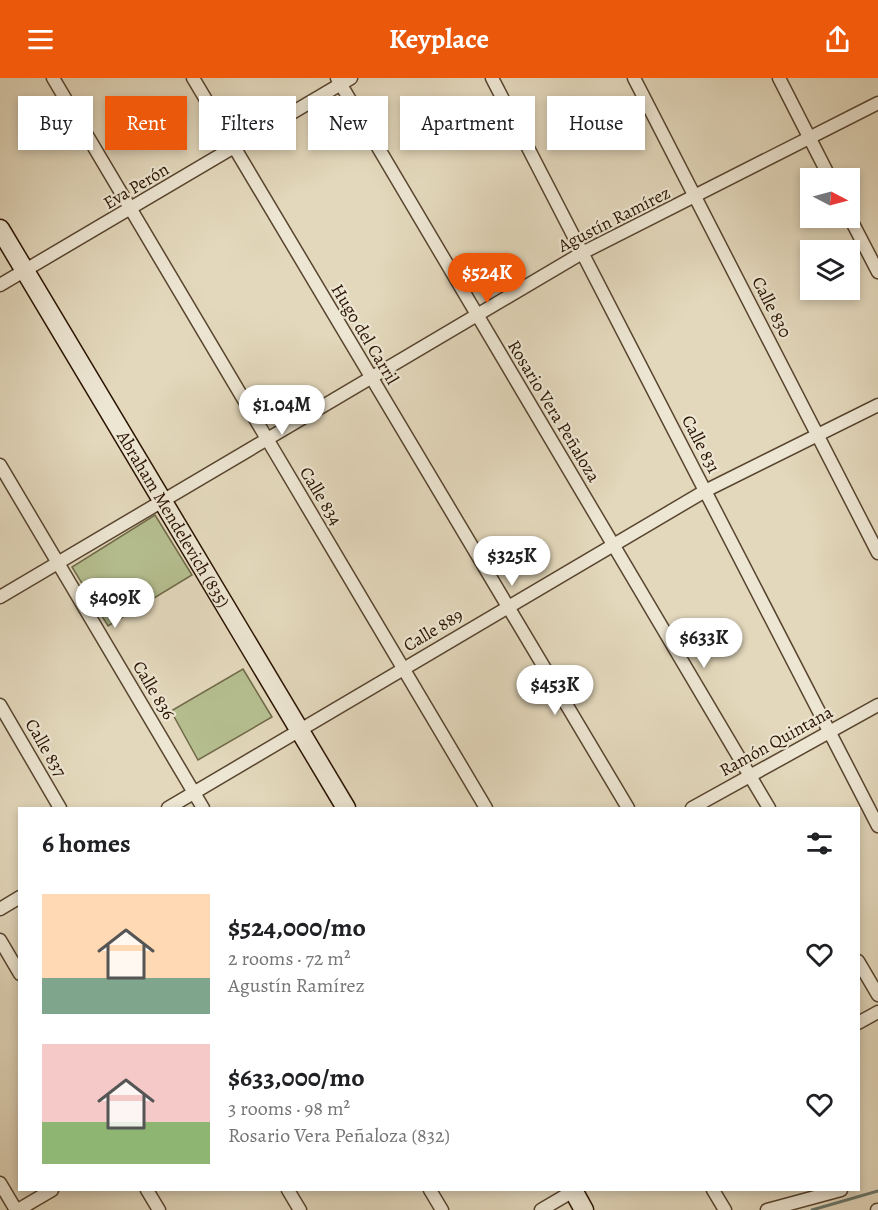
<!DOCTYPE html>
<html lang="en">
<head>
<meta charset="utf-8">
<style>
  body { margin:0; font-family:Alegreya,serif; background:#f6f6f6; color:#202124; height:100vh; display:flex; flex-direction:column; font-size:22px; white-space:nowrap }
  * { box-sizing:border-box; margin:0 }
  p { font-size:20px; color:#757577 }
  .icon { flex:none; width:33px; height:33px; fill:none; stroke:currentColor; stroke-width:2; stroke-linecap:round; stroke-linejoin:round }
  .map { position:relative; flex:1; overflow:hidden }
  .drawer { position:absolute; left:18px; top:729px; width:842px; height:384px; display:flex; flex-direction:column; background:#fff; border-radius:0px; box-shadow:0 3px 9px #0003 }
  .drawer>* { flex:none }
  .guide { position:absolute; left:18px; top:18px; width:843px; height:54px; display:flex; gap:12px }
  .needle { width:39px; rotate:96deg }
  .buttons { position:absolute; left:800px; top:90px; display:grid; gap:12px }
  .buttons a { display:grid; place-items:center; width:60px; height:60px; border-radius:0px; background:#fff; box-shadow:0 3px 9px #0003; font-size:30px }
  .price { position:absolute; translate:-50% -51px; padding:0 14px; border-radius:21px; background:#fff; color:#222; font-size:20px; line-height:39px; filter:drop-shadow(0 2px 3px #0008) }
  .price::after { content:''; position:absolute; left:50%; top:36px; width:18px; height:14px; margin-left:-9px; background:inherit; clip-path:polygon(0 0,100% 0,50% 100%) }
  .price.current { background:#ea580c; color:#fff }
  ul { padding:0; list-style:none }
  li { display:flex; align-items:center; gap:18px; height:150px; padding:0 24px }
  li span { display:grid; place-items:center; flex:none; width:168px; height:120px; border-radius:0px; color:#555 }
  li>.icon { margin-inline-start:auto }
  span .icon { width:72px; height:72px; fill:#fffc; stroke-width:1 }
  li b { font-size:26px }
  h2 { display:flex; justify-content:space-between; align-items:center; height:72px; padding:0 24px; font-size:26px }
  .chip { padding:0 21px; border-radius:0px; background:#fff; box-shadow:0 3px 9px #0003; font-size:21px; line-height:54px }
  .chip.current { background:#ea580c; color:#fff }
  header { display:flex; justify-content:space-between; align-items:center; height:78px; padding:0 24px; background:#ea580c; color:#fff; font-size:27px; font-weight:700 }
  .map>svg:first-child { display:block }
  .green { fill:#b5be8f; stroke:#706948; stroke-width:1.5 }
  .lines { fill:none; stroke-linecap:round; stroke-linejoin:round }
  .stream { stroke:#6a776b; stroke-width:3 }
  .street-casing { stroke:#58452f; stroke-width:15 }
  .secondary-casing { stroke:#2a1400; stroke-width:21 }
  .street { stroke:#ede6d3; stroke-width:12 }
  .secondary { stroke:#ede6d3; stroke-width:18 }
  .labels { text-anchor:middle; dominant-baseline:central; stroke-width:4.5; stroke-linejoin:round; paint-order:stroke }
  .street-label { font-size:18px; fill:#2a1400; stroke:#ede6d3 }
</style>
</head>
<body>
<header><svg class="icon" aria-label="menu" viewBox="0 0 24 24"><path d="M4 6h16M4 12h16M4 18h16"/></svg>Keyplace<svg class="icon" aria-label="share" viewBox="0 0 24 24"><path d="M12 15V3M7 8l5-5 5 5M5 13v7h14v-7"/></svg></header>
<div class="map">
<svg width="878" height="1132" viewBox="0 0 878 1132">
  <rect width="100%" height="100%" fill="#e3d8bc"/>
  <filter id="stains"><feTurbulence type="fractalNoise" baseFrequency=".00333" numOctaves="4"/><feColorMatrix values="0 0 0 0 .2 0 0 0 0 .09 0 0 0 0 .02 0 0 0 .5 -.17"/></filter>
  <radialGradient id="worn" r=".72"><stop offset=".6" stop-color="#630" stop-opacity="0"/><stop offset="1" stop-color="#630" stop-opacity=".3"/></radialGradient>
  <!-- green -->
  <g class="green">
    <path d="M155,437L192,497L108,548L72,489Z"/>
    <path d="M243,591L272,639L198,682L171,633Z"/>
  </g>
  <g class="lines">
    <!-- stream -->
    <path class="stream" d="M812,1132L878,1113"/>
    <!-- street casing -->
    <g class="street-casing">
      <g id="street">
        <path d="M53,0L486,730"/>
        <path d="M193,0L628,730"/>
        <path d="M337,0L769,730"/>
        <path d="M492,0L878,748"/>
        <path d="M634,0L878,475"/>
        <path d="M779,0L830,100"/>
        <path d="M849,138L878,194"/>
        <path d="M0,207L351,0"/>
        <path d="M0,387L203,730"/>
        <path d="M0,519L582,175L878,25"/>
        <path d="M0,627L60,730"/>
        <path d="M168,730L705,413L878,327"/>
        <path d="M692,730L878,627"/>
        <path d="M0,831L20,819"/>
        <path d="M0,862L20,896"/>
        <path d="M858,883L878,917"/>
        <path d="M858,945L878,934"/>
        <path d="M0,1105L16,1132"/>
        <path d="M147,1112L159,1132"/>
        <path d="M288,1112L300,1132"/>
        <path d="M430,1112L442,1132"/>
        <path d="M713,1112L725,1132"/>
        <path d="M18,1132L52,1112"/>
        <path d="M541,1132L575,1112"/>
        <path d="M767,1132L841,1112"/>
        <path d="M877,1132H878"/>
      </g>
    </g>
    <!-- secondary casing -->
    <g class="secondary-casing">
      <g id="secondary">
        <path id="s1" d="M0,151L346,730"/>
        <path d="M573,1112L584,1132"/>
      </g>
    </g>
    <!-- street -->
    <use href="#street" class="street"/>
    <!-- secondary -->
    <use href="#secondary" class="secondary"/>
  </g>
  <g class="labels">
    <!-- street labels -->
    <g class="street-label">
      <text transform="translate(136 108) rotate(-31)">Eva Perón</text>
      <text transform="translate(614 141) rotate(-27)">Agustín Ramírez</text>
      <text transform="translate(772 229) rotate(63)">Calle 830</text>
      <text transform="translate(365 256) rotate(59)">Hugo del Carril</text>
      <text transform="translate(554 333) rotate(59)">Rosario Vera Peñaloza</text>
      <text transform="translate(701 366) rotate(63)">Calle 831</text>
      <text transform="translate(321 418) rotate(59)">Calle 834</text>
      <text stroke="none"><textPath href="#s1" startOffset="338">Abraham Mendelevich (835)</textPath></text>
      <text transform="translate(433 552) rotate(-31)">Calle 889</text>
      <text transform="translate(154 612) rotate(59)">Calle 836</text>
      <text transform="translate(776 663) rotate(-29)">Ramón Quintana</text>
      <text transform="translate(46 670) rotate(60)">Calle 837</text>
    </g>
  </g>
  <rect width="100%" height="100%" filter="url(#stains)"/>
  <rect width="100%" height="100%" fill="url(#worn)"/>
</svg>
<div class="buttons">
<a><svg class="needle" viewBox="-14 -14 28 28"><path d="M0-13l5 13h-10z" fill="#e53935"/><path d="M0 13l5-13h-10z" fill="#757577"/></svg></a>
<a><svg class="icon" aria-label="layers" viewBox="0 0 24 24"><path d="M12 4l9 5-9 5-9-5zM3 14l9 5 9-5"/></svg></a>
</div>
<b class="price current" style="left:487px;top:226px">$524K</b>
<b class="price" style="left:282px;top:358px">$1.04M</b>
<b class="price" style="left:512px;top:509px">$325K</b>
<b class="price" style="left:115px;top:551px">$409K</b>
<b class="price" style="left:704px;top:591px">$633K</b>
<b class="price" style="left:555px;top:638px">$453K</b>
<div class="guide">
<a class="chip">Buy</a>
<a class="chip current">Rent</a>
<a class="chip">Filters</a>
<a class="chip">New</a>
<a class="chip">Apartment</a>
<a class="chip">House</a>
</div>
<section class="drawer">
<h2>6 homes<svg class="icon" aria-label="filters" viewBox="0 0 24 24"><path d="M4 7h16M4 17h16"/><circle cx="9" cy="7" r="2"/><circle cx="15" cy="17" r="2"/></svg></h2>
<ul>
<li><span style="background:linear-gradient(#ffd9b3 70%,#7fa58c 0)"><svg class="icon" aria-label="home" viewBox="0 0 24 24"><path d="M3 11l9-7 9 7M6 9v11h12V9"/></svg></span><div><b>$524,000/mo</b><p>2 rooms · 72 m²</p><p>Agustín Ramírez</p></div><svg class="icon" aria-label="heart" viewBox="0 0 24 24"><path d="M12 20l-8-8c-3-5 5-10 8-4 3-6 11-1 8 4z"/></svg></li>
<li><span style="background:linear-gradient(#f6c9c9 65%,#8fb573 0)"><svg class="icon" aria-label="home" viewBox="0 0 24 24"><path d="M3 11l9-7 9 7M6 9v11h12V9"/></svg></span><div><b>$633,000/mo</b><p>3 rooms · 98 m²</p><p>Rosario Vera Peñaloza (832)</p></div><svg class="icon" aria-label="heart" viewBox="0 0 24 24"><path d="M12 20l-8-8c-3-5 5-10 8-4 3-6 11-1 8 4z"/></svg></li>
</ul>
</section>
</div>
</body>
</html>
